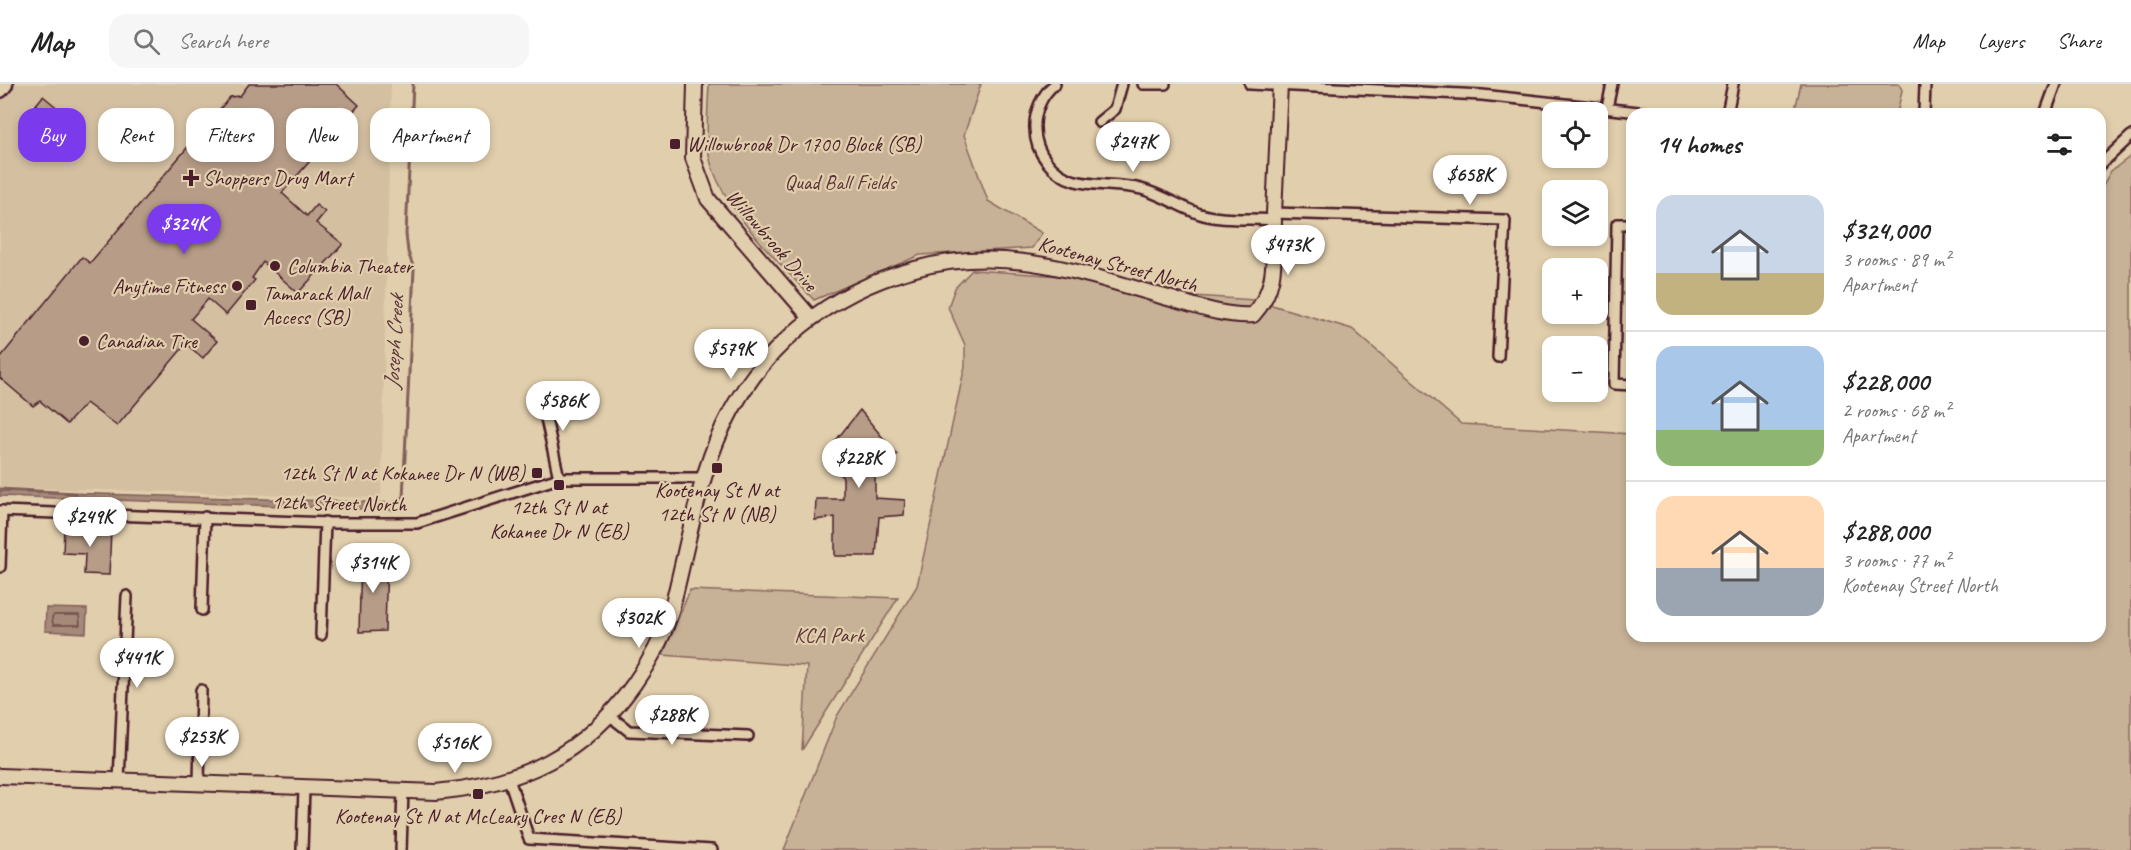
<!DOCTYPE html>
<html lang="en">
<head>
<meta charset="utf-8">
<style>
  body { margin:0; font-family:Caveat,sans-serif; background:#f6f6f6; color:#222; height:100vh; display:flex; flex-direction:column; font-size:22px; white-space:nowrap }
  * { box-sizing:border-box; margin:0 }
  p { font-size:20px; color:#767676 }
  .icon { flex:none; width:33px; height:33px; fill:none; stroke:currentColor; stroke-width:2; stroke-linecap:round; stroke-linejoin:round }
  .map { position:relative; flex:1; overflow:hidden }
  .sheet { position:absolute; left:1626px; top:24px; width:480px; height:534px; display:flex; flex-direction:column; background:#fff; border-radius:18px; box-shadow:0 3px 9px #0003 }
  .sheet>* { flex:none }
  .top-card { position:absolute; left:18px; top:24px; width:570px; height:54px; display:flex; gap:12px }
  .tools { position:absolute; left:1542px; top:18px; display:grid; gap:12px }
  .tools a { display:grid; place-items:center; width:66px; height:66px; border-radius:12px; background:#fff; box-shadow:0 3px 9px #0003; font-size:30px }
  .price { position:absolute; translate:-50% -51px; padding:0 14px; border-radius:21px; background:#fff; color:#222; font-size:20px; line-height:39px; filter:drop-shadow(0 2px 3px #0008) }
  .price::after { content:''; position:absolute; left:50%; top:36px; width:18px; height:14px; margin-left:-9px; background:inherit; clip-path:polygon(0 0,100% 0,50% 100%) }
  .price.current { background:#7c3aed; color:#fff }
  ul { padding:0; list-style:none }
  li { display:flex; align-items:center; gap:18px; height:150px; padding:0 30px }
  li+li { border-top:2px solid #e0e0e0 }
  li span { display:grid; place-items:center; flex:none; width:168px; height:120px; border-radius:18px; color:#555 }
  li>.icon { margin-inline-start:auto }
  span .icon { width:72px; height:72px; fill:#fffc; stroke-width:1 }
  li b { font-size:26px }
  h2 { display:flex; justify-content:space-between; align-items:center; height:72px; padding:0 30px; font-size:26px }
  .tag { padding:0 21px; border-radius:18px; background:#fff; box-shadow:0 3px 9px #0003; font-size:21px; line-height:54px }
  .tag.current { background:#7c3aed; color:#fff }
  header { display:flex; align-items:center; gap:36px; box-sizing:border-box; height:84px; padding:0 30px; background:#fff; border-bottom:2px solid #e0e0e0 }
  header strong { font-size:28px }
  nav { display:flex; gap:33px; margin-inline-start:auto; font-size:21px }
  .search { width:420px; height:54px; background:#f6f6f6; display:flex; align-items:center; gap:15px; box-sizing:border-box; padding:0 21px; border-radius:18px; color:#767676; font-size:22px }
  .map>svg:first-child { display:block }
  .built { fill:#d4bfa1 }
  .green { fill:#c8b297; stroke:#896861; stroke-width:1.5 }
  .water { fill:#a68a79; stroke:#815f5a; stroke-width:1.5 }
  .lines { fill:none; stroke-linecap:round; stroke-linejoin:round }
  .shore { stroke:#6f4a4a; stroke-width:1.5 }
  .stream { stroke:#815f5a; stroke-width:3 }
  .building { fill:#b79d88; stroke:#4a1f2b; stroke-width:1.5 }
  .street-casing { stroke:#4a1f2b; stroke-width:14 }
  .secondary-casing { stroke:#4a1f2b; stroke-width:18 }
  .highway-casing { stroke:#4a1f2b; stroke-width:21 }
  .street { stroke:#e1ceac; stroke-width:9 }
  .secondary { stroke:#e1ceac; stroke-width:14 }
  .highway { stroke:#e1ceac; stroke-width:16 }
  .poi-dot { fill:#4a1f2b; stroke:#e1ceac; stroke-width:2 }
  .labels { text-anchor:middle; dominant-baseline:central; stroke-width:4.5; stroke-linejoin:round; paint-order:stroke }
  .poi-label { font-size:21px; fill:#4a1f2b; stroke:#e1ceac; text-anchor:start }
  .park-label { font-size:21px; fill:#5d353b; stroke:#e1ceac }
  .street-label { font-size:21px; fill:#4a1f2b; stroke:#e1ceac }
  .water-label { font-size:22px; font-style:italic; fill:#5c343b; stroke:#e1ceac }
</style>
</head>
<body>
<header>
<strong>Map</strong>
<div class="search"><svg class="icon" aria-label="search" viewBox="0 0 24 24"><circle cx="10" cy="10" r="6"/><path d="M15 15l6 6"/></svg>Search here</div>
<nav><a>Map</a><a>Layers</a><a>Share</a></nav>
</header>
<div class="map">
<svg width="2131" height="766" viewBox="0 0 2131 766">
  <rect width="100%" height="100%" fill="#e1ceac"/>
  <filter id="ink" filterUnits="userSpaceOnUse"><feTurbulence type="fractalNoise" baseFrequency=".0167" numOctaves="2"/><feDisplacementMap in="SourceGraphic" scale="12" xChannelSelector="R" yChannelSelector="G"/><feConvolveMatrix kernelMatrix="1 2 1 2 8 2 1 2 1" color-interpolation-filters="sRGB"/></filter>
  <g filter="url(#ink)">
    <!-- built -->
    <path class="built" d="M3,0H391L381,414L0,403V4Z"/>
    <!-- green -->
    <g class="green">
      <path d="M709,0H981L964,51L988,117L1042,149L1032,164L920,171L814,216C779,178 713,117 708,64C706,43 708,21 709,0Z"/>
      <path d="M1801,0H1899L1902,6L1897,30H1794Z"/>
      <path d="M2131,72V766H784L837,632L917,502L965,282V261L948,223L955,204L972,186L1061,192L1148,209L1255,216L1352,245L1461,340L1632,350V552H2100V106L2111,87Z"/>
      <path d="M690,506L898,514L802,666L807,582L663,571Z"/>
    </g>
    <!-- water -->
    <g class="water">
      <path d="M0,407L396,419L393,426L0,412Z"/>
      <path d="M46,524L87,525L86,549L45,547Z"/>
    </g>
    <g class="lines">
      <!-- shore -->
      <path class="shore" d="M54,531H79L80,541H53L52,533Z"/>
      <!-- stream -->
      <g class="stream">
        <path d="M0,405L76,409"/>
        <path d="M392,420L403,414L414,185L408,168L406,150L413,0"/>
      </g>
    </g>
    <!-- building -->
    <g class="building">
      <path d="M249,0H336L359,21L282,109L307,132L316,121L325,128L316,139L343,160L298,209L263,178L252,194L255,196L226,231L208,215L191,235L217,257L203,274L186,260L117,342L86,319L67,340L40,317L33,322L0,294V274L82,173L90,179L230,13L240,12Z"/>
      <path d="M43,12L77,40L66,53L60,48L48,59L22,38Z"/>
      <path d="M860,326L897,371L875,391V414L905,416L904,431L879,433L876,472H835V433L815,436L816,415H843V394L826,369Z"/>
      <path d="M64,444L111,446L109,491L84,490L85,470L63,469Z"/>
      <path d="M361,472L387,474L385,547L359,548Z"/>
    </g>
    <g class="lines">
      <!-- street casing -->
      <g class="street-casing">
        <g id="street">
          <path d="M1055,0C1042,10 1034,28 1035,45C1035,58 1039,68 1047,78C1071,109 1107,96 1141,105C1161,110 1180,123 1200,130C1222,137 1251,134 1274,136V129L1505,136L1498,273"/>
          <path d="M1143,0H1165"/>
          <path d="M1250,0L1482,11L1657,30"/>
          <path d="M1607,24L1612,0"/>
          <path d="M1727,30L1733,0"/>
          <path d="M1924,30L1925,0"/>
          <path d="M2045,30L2056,0"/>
          <path d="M1099,38L1115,25L1122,0"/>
          <path d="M2100,81L2131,52"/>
          <path d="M1632,140H1617L1614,300L1632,301"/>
          <path d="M540,307L559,394"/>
          <path d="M0,427L329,439H417L559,394H705"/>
          <path d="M0,483L2,427"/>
          <path d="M202,526L205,433"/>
          <path d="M321,551L325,438"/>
          <path d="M610,632L629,647L748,652"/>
          <path d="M509,695L529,755L712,766"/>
          <path d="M119,697L127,512"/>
          <path d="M199,700L201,606"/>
          <path d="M302,766L304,704"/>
          <path d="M401,766L403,707"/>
        </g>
      </g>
      <!-- secondary casing -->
      <g class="secondary-casing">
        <g id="secondary">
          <path d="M695,0L693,74L708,115L810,233"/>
          <path d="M1274,129L1280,0"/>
          <path d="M0,692L436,708C522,700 584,671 634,600C649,579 662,556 670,531C686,472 697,397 723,343C761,263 829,208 915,185C1002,161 1077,187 1161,212C1190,220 1222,233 1253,231C1279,202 1273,173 1274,136"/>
        </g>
      </g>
      <!-- highway casing -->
      <g class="highway-casing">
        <path id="highway" d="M0,5L4,0"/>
      </g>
      <!-- street -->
      <use href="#street" class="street"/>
      <!-- secondary -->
      <use href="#secondary" class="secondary"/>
      <!-- highway -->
      <use href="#highway" class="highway"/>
    </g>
  </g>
  <!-- markers -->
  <g class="poi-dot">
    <rect x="669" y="54" width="12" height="12" rx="3"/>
    <path d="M188 85h6v6h6v6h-6v6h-6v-6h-6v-6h6z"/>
    <circle cx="275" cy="182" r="6"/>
    <circle cx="237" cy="202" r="6"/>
    <rect x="245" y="215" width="12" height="12" rx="3"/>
    <circle cx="84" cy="257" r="6"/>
    <rect x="711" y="378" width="12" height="12" rx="3"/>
    <rect x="531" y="383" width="12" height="12" rx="3"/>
    <rect x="553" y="395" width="12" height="12" rx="3"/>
    <rect x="472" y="704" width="12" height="12" rx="3"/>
  </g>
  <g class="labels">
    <!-- poi labels -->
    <g class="poi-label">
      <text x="687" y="60">Willowbrook Dr 1700 Block (SB)</text>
      <text x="203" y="94">Shoppers Drug Mart</text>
      <text x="287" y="182">Columbia Theater</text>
      <text x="225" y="202" text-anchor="end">Anytime Fitness</text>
      <text x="263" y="209">Tamarack Mall<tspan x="263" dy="24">Access (SB)</tspan></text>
      <text x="96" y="257">Canadian Tire</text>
      <text x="525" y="389" text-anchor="end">12th St N at Kokanee Dr N (WB)</text>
      <text x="717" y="406" text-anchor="middle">Kootenay St N at<tspan x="717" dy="24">12th St N (NB)</tspan></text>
      <text x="559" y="423" text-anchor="middle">12th St N at<tspan x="559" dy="24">Kokanee Dr N (EB)</tspan></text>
      <text x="478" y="732" text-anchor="middle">Kootenay St N at McLeary Cres N (EB)</text>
    </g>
    <!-- park labels -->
    <g class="park-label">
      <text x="840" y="98">Quad Ball Fields</text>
      <text x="829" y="551">KCA Park</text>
    </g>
    <!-- street labels -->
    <g class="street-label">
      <text transform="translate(772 156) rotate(49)">Willowbrook Drive</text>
      <text transform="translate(1118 180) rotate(15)">Kootenay Street North</text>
      <text transform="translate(339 419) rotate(1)">12th Street North</text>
    </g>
    <!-- water labels -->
    <g class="water-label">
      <text transform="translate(394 258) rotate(-87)">Joseph Creek</text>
    </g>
  </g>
</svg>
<div class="tools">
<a><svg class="icon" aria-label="locate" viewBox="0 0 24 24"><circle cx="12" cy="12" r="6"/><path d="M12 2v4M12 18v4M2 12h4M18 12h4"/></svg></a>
<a><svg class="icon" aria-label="layers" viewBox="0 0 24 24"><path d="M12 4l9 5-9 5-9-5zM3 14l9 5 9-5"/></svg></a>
<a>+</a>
<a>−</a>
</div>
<b class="price" style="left:1133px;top:89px">$247K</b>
<b class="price" style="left:1470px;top:122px">$658K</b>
<b class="price current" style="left:184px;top:171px">$324K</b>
<b class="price" style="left:1288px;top:192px">$473K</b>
<b class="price" style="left:731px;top:296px">$579K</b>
<b class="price" style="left:563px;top:348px">$586K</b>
<b class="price" style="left:859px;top:405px">$228K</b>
<b class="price" style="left:90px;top:464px">$249K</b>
<b class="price" style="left:373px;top:510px">$314K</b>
<b class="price" style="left:639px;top:565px">$302K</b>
<b class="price" style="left:137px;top:605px">$441K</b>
<b class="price" style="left:672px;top:662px">$288K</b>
<b class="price" style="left:202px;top:684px">$253K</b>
<b class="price" style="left:455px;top:690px">$516K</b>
<div class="top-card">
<a class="tag current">Buy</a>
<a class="tag">Rent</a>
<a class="tag">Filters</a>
<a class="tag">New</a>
<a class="tag">Apartment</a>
</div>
<section class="sheet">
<h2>14 homes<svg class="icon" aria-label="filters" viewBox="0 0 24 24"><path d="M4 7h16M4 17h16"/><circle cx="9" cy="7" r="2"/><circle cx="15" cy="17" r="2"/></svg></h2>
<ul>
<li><span style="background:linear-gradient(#c9d6e8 65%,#c2b280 0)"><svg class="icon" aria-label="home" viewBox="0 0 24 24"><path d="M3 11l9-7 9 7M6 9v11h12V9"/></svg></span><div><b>$324,000</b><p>3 rooms · 89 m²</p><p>Apartment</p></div></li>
<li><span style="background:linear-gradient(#a9c7e8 70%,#8fb573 0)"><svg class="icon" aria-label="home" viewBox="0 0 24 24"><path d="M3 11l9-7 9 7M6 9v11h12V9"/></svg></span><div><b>$228,000</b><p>2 rooms · 68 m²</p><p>Apartment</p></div></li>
<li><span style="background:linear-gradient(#ffd9b3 60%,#9aa5b1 0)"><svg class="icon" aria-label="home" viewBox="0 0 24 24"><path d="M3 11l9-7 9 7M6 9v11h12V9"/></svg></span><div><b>$288,000</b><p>3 rooms · 77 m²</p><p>Kootenay Street North</p></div></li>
</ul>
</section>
</div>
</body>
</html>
